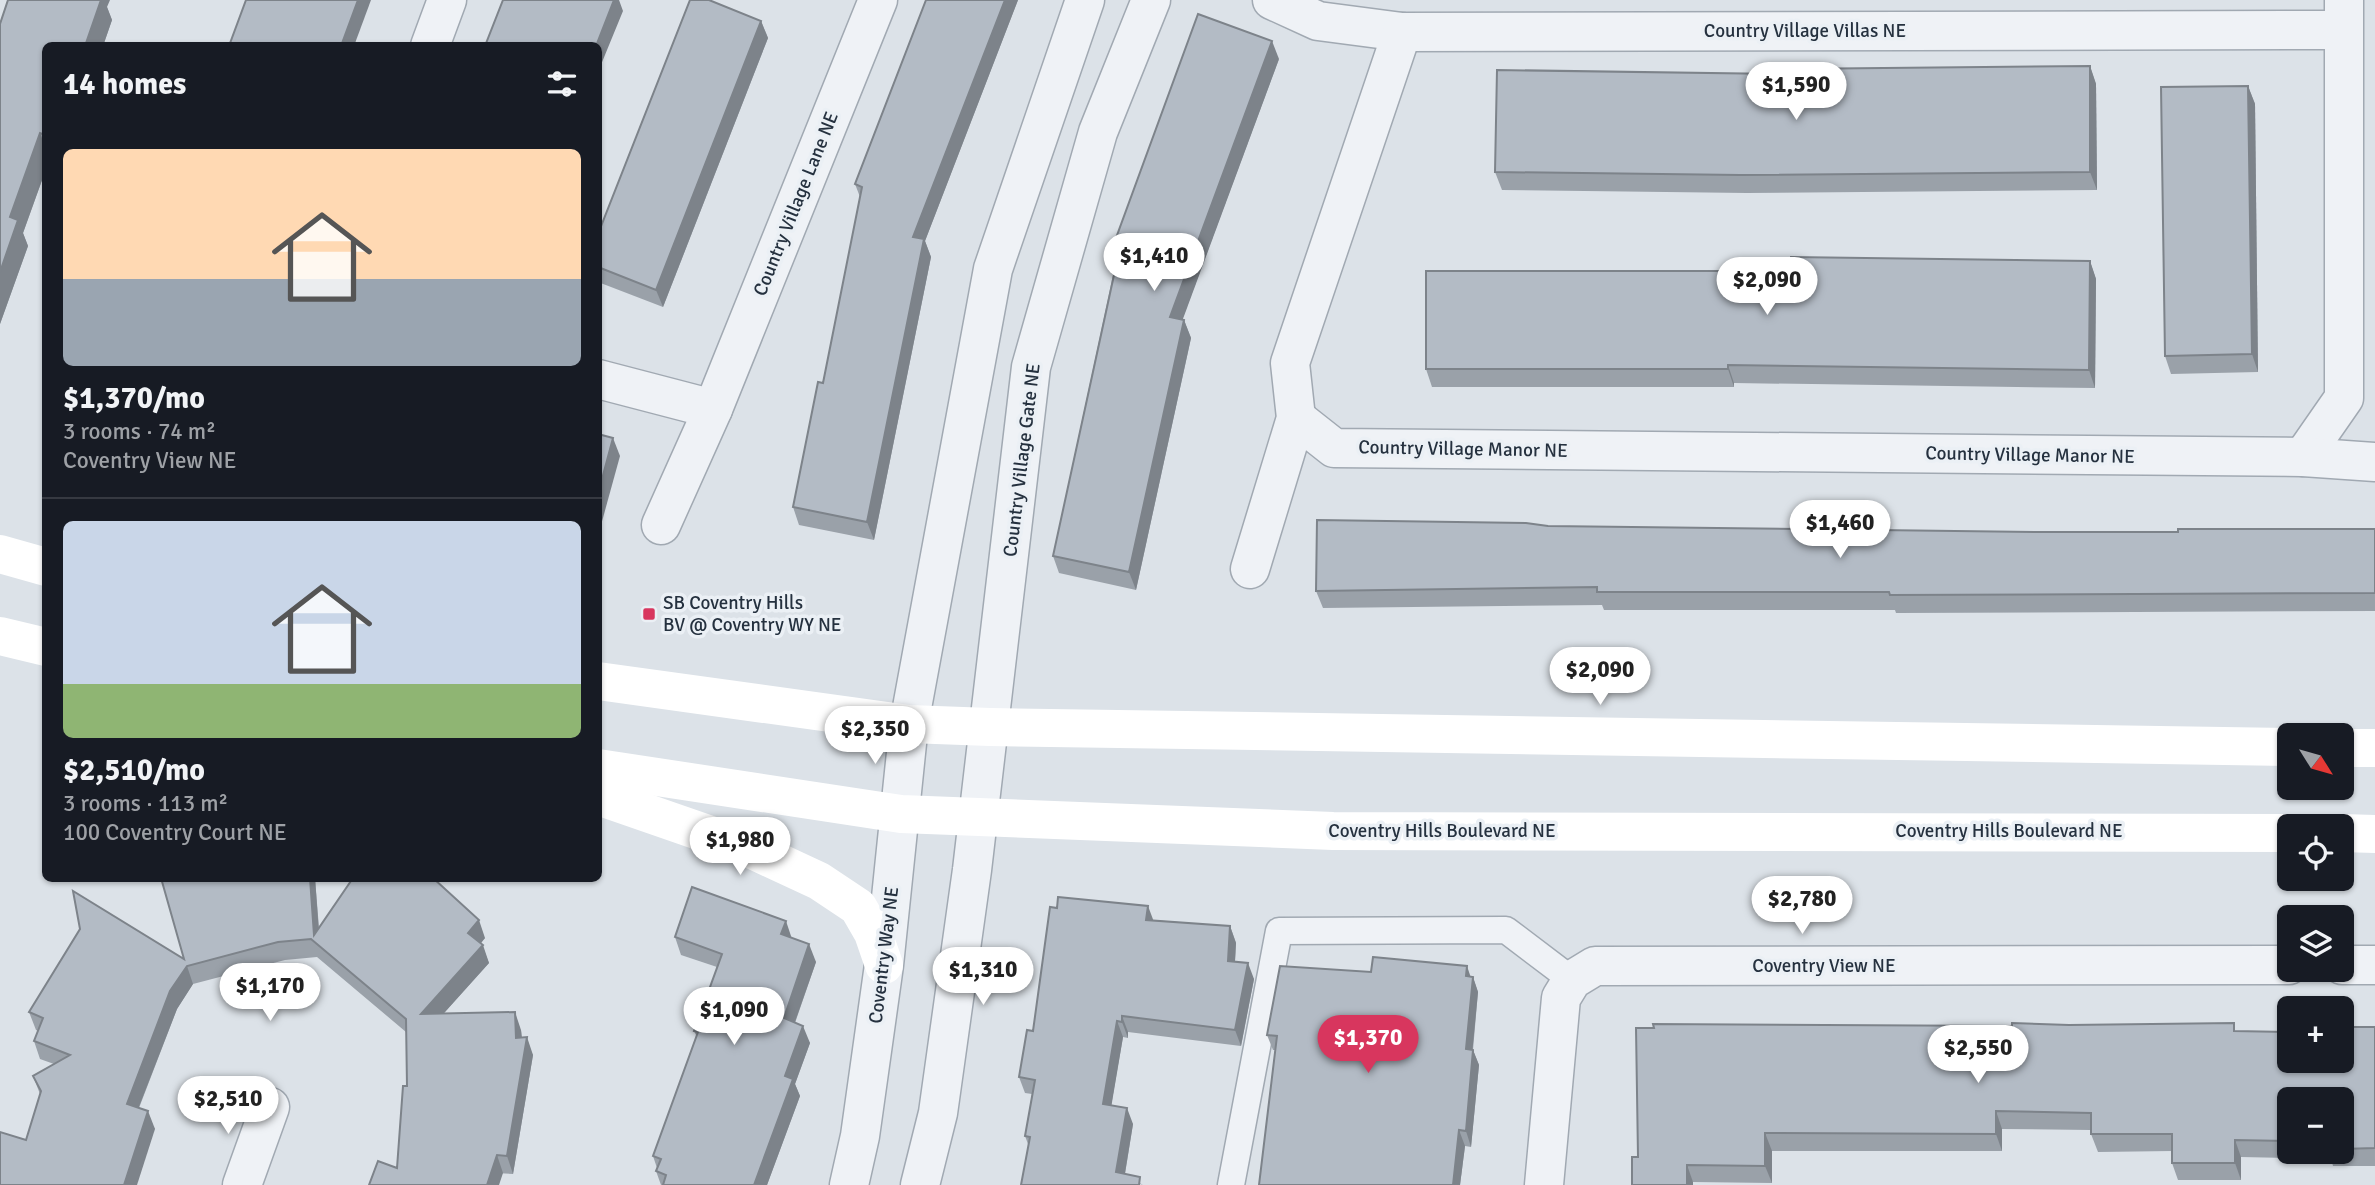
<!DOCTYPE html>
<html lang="en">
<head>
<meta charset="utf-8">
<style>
  body { margin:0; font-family:Signika,sans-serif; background:#242831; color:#f1f3f6; height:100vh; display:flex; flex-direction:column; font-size:26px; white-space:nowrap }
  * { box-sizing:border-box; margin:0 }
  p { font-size:23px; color:#9ea1a6 }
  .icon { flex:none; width:38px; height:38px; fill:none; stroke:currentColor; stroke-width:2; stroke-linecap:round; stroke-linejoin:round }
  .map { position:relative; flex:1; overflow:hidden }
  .drawer { position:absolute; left:42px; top:42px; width:560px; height:840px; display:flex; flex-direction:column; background:#171b24; border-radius:10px; box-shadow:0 2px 5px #0004 }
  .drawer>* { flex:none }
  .needle { width:46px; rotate:127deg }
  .controls { position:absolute; left:2277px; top:723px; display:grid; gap:14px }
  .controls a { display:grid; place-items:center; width:77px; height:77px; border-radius:10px; background:#171b24; box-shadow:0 2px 5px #0004; font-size:35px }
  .price { position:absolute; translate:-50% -60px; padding:0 16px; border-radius:24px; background:#fff; color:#222; font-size:23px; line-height:46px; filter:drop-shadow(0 2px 4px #0008) }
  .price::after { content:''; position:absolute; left:50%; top:42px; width:21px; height:16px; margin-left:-10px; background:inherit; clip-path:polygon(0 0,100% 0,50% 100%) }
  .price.selected { background:#d8365e; color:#fff }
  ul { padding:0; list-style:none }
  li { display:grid; align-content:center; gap:14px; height:371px; padding:0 21px }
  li+li { border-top:2px solid #363941 }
  li span { display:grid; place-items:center; height:217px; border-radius:10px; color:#555 }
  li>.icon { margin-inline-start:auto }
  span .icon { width:126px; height:126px; fill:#fffc; stroke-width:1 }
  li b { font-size:30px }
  h2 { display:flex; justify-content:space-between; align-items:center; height:84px; padding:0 21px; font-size:30px }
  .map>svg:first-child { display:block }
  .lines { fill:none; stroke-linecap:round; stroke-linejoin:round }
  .lane-casing { stroke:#a1a9b2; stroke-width:29 }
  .street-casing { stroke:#a1a9b2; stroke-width:41 }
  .lane { stroke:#eff2f6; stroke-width:26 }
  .street { stroke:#eff2f6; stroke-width:38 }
  .secondary { stroke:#fff; stroke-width:38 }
  .wall { fill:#9aa1a9; fill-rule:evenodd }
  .shaded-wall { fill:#7d838a }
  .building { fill:#b3bbc5; stroke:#7d838a; stroke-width:2 }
  .poi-dot { fill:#d8365e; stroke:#ebf0f5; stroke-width:2.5 }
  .labels { text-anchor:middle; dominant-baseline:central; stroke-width:7; stroke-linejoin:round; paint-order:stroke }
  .street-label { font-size:19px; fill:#25313f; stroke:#ebf0f5 }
  .poi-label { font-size:19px; fill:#25313f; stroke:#ebf0f5; text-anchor:start }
</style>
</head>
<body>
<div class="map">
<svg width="2375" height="1185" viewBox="0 0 2375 1185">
  <rect width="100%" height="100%" fill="#dce2e8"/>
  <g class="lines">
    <!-- lane casing -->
    <g class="lane-casing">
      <path id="lane" d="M1231,1185L1279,931L1506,930L1572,980"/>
    </g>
    <!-- street casing -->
    <g class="street-casing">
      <g id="street">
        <path d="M1272,0L1318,21L1402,32L2343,30"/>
        <path d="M430,46L447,0"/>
        <path d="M598,379L713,409"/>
        <path d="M1296,418L1334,448L2303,457L2344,398V0"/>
        <path d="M2303,457L2375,462"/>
        <path d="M661,525L713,409L878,0"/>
        <path d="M1250,569L1296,418L1290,363L1402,32"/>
        <path d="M2342,965H2375"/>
        <path d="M242,1185L270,1107"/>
        <path d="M849,1185L860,1136L884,965L909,724L993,269L1085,0"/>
        <path d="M920,1185L938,1113L972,870L1031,367L1098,132L1151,0"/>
        <path d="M1544,1185L1561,998L1572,980L1595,966L2289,965"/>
      </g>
    </g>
    <!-- lane -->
    <use href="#lane" class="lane"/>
    <!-- street -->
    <use href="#street" class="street"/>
    <!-- secondary -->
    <g class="secondary">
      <path d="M0,554L46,567"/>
      <path d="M0,636L46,647"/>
      <path d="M598,681L909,724L990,727L2289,747"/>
      <path d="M2342,748H2375"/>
      <path d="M598,768L901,814L1333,831L2289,833"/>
      <path d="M598,796L748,848L819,881L858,907L873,933L884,965"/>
      <path d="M2342,833L2375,834"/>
    </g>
  </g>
  <!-- wall -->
  <g class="wall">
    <path d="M926,0H1018L925,241L931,257L874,540L799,525L793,507L823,383L860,197L855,184Z"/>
    <path d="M107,7L112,20L103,46H46V169L23,233L28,246L0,324V24Z"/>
    <path d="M761,21L768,38L663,307L598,282V234Z"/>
    <path d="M1279,59L1182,320H1184L1191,338L1136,590L1059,573L1053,556L1116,261L1112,249Z"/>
    <path d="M2090,66L2096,84L2097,190L1747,193L1502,190L1495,172L1785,74Z"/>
    <path d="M2248,86L2255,104L2258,372L2171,374L2165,356Z"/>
    <path d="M2090,261L2096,279L2095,388L1734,383V387H1432L1426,369Z"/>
    <path d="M1548,526L2037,532H2178L2375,529V611L1896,613L1895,610H1604L1602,605L1323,608L1316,591Z"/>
    <path d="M161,878H315L319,928L485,938L481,943L489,963L444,1013L521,1030L522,1037L533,1055L513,1174L397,1168L407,1086L406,1032L317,957L285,960L193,984L177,1009L139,1108L155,1129L26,1140L40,1094L33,1076L54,1064L40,1059L34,1041L38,1031L36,1030L29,1012L184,959Z"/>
    <path d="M1057,908L1153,920L1230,926L1236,943L1235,962L1254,979L1241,1046L1128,1032V1038L1123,1037L1111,1106L1133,1124L1125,1174L1143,1185L1028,1144L1025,1136L1032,1094L1025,1093L1019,1077L1033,1031Z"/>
    <path d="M675,937L792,938L816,962L795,1023L810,1043L795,1084L800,1096L767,1185H661L656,1171L657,1168L653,1156L697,1037L694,1031L717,967L681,955Z"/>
    <path d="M1371,972L1473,977L1478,992L1473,1050L1479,1065L1471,1147L1465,1146L1460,1185H1259L1275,1050H1273L1267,1035Z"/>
    <path d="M2069,1025L2237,1031L2347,1033L2375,1027V1166H2333L2331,1159L2241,1157V1180H2178L2172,1163V1151L2098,1152L2091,1134V1130L2002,1129V1151H1772V1183L1693,1182L1638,1157L2012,1026ZM2289,1099H2342V1152H2289Z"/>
  </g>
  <!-- shaded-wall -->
  <g class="shaded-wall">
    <path d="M98,0H110L107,7L112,20L103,46H85Z"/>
    <path d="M358,0H371L354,46H341Z"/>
    <path d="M614,0H619L623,11L598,72V46H596Z"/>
    <path d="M1005,0H1018L925,241L931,257L874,540L867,522L913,237Z"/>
    <path d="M761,21L768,38L663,307L656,290Z"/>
    <path d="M1272,41L1279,59L1177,335L1170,317Z"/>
    <path d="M2090,66L2096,84L2097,190L2090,172Z"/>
    <path d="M2248,86L2255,104L2258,372L2252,354Z"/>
    <path d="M40,133L46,148V169L23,233L28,246L0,324V272L10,217Z"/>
    <path d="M2090,261L2096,279L2095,388L2089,370Z"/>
    <path d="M1184,320L1191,338L1136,590L1129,572Z"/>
    <path d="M1728,365L1734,383V387L1728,369Z"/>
    <path d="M613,438L620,456L598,536V494Z"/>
    <path d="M310,878H315L320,947L314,935Z"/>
    <path d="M1148,906L1154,922L1146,920Z"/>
    <path d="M479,920L485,938L475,950L468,933Z"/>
    <path d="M786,921L792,939L781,934Z"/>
    <path d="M1230,926L1236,943L1234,977L1228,961Z"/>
    <path d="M809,944L816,962L790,1036L784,1018Z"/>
    <path d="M483,945L489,963L427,1032L421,1014Z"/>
    <path d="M1248,963L1254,979L1241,1046L1235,1030Z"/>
    <path d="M187,966L193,984L177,1009L133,1122L127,1104L170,991Z"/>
    <path d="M1467,966L1472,981L1473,977L1478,992L1471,1065L1466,1049V976Z"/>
    <path d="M515,1012L521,1030L523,1055L516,1038Z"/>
    <path d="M1122,1016L1128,1032V1038L1122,1022Z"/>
    <path d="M1117,1021L1123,1037L1109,1120L1103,1104Z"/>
    <path d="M803,1026L810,1043L795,1084L800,1096L767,1185H754L785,1076Z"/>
    <path d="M527,1037L533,1055L513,1174L507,1156Z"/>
    <path d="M1473,1050L1479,1065L1471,1147L1466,1131Z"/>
    <path d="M1127,1108L1133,1124L1123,1185L1116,1172Z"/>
    <path d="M148,1111L155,1129L137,1185H124Z"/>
    <path d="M1996,1111L2002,1129V1151L1996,1134Z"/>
    <path d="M1459,1130L1465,1146L1460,1185H1453Z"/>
    <path d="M1765,1133L1772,1151V1183L1765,1166Z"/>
    <path d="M2235,1140L2241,1157V1180L2235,1163Z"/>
    <path d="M497,1155L503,1173L499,1185H487Z"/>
    <path d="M1687,1165L1693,1182V1185H1687Z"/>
  </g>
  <!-- building -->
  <g class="building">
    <path d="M8,0H101L85,46H46V134L45,135L40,133L10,217L18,220L0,272V24Z"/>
    <path d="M246,0H358L341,46H229Z"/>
    <path d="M503,0H614L596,46H485Z"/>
    <path d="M690,0H709L761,21L656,290L598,267V234Z"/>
    <path d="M926,0H1005L913,237L924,239L867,522L793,507L818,382L823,383L862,187L855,184Z"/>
    <path d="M1198,14L1272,41L1170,317L1184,320L1129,572L1053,556L1119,252L1112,249Z"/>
    <path d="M2090,66V172L1740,175L1495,172L1497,70L1785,74V69Z"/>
    <path d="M2248,86L2252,354L2165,356L2161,87Z"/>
    <path d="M1791,257L2090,261L2089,370L1728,365V369H1426V271H1790Z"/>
    <path d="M598,434L613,438L598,494Z"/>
    <path d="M1317,520L1526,523L1548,526L2037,532H2178V529H2375V593L1890,595L1889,592H1597V587L1316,591Z"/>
    <path d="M161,878H310L314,935L353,878H433L479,920L468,933L483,945L421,1014L515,1012L516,1038L527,1037L507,1156L497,1155L487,1185H369L378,1161L397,1168L403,1086H407L406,1019L311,939L278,942L187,966L170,991L127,1104L148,1111L124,1185H0V1132L26,1140L41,1091L33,1076L70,1055L34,1041L43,1018L29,1012L80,929L73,891L184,959Z"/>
    <path d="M692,887L786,921L781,934L809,944L784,1018L803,1026L785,1076L793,1079L754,1185H663L666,1175L656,1171L661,1159L653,1156L698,1032L694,1031L722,954L675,937Z"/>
    <path d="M1058,897L1148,906L1146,920L1230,926L1228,961L1248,963L1235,1030L1122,1016V1022L1117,1021L1103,1104L1127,1108L1116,1172L1140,1177L1139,1185H1021L1030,1137L1025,1136L1035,1080L1019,1077L1027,1030L1033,1031L1050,907L1057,908Z"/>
    <path d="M1373,957L1467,966L1466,976L1473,977L1466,1049L1473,1050L1466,1131L1459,1130L1453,1185H1259L1277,1036L1267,1035L1280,966L1371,972Z"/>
    <path d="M2012,1023L2069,1025L2234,1023V1031L2289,1032V1060H2342V1033H2347V1027H2375V1148L2342,1149V1099H2289V1141L2235,1140V1163H2172V1134H2091V1113L1996,1111V1134L1765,1133V1166L1687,1165V1185H1632V1157H1638L1636,1028H1654L1653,1024L2012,1026Z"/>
  </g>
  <!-- markers -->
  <rect class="poi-dot" x="642" y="607" width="14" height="14" rx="3.5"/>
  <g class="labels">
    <!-- street labels -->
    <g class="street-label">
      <text x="1805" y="31">Country Village Villas NE</text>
      <text transform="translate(796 204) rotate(-68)">Country Village Lane NE</text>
      <text transform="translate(1463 449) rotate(1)">Country Village Manor NE</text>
      <text transform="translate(2030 455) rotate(1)">Country Village Manor NE</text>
      <text transform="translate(1022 460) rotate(-83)">Country Village Gate NE</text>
      <text x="1442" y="831">Coventry Hills Boulevard NE</text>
      <text x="2009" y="831">Coventry Hills Boulevard NE</text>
      <text transform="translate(884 955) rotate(-83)">Coventry Way NE</text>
      <text x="1824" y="966">Coventry View NE</text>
    </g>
    <!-- poi labels -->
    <g class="poi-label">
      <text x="663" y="603">SB Coventry Hills<tspan x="663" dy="22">BV @ Coventry WY NE</tspan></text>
    </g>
  </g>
</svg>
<div class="controls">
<a><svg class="needle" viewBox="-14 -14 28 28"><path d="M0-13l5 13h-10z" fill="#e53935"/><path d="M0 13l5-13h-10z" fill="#9ea1a6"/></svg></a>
<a><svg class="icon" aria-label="locate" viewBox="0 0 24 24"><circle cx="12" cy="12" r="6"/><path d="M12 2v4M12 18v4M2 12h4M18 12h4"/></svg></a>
<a><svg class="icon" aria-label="layers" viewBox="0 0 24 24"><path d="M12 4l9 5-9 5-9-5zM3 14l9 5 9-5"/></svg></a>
<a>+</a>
<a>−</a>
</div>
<b class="price" style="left:1796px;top:122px">$1,590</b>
<b class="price" style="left:1154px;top:293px">$1,410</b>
<b class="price" style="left:1767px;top:317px">$2,090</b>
<b class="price" style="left:1840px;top:560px">$1,460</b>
<b class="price" style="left:1600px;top:707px">$2,090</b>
<b class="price" style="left:875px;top:766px">$2,350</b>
<b class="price" style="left:740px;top:877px">$1,980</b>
<b class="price" style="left:1802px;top:936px">$2,780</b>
<b class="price" style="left:983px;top:1007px">$1,310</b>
<b class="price" style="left:270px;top:1023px">$1,170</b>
<b class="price" style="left:734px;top:1047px">$1,090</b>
<b class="price selected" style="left:1368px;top:1075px">$1,370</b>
<b class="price" style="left:1978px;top:1085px">$2,550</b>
<b class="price" style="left:228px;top:1136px">$2,510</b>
<section class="drawer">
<h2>14 homes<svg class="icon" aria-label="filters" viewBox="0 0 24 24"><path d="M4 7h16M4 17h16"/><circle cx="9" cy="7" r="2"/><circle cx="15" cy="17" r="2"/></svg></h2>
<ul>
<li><span style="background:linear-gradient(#ffd9b3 60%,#9aa5b1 0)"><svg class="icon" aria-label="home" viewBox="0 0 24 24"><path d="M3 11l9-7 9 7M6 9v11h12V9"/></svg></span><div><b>$1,370/mo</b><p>3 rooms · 74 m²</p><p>Coventry View NE</p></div></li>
<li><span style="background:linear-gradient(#c9d6e8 75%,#8fb573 0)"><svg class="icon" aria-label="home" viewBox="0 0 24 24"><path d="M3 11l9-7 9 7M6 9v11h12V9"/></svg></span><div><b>$2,510/mo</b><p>3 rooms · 113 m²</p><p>100 Coventry Court NE</p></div></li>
</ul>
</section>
</div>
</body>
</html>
